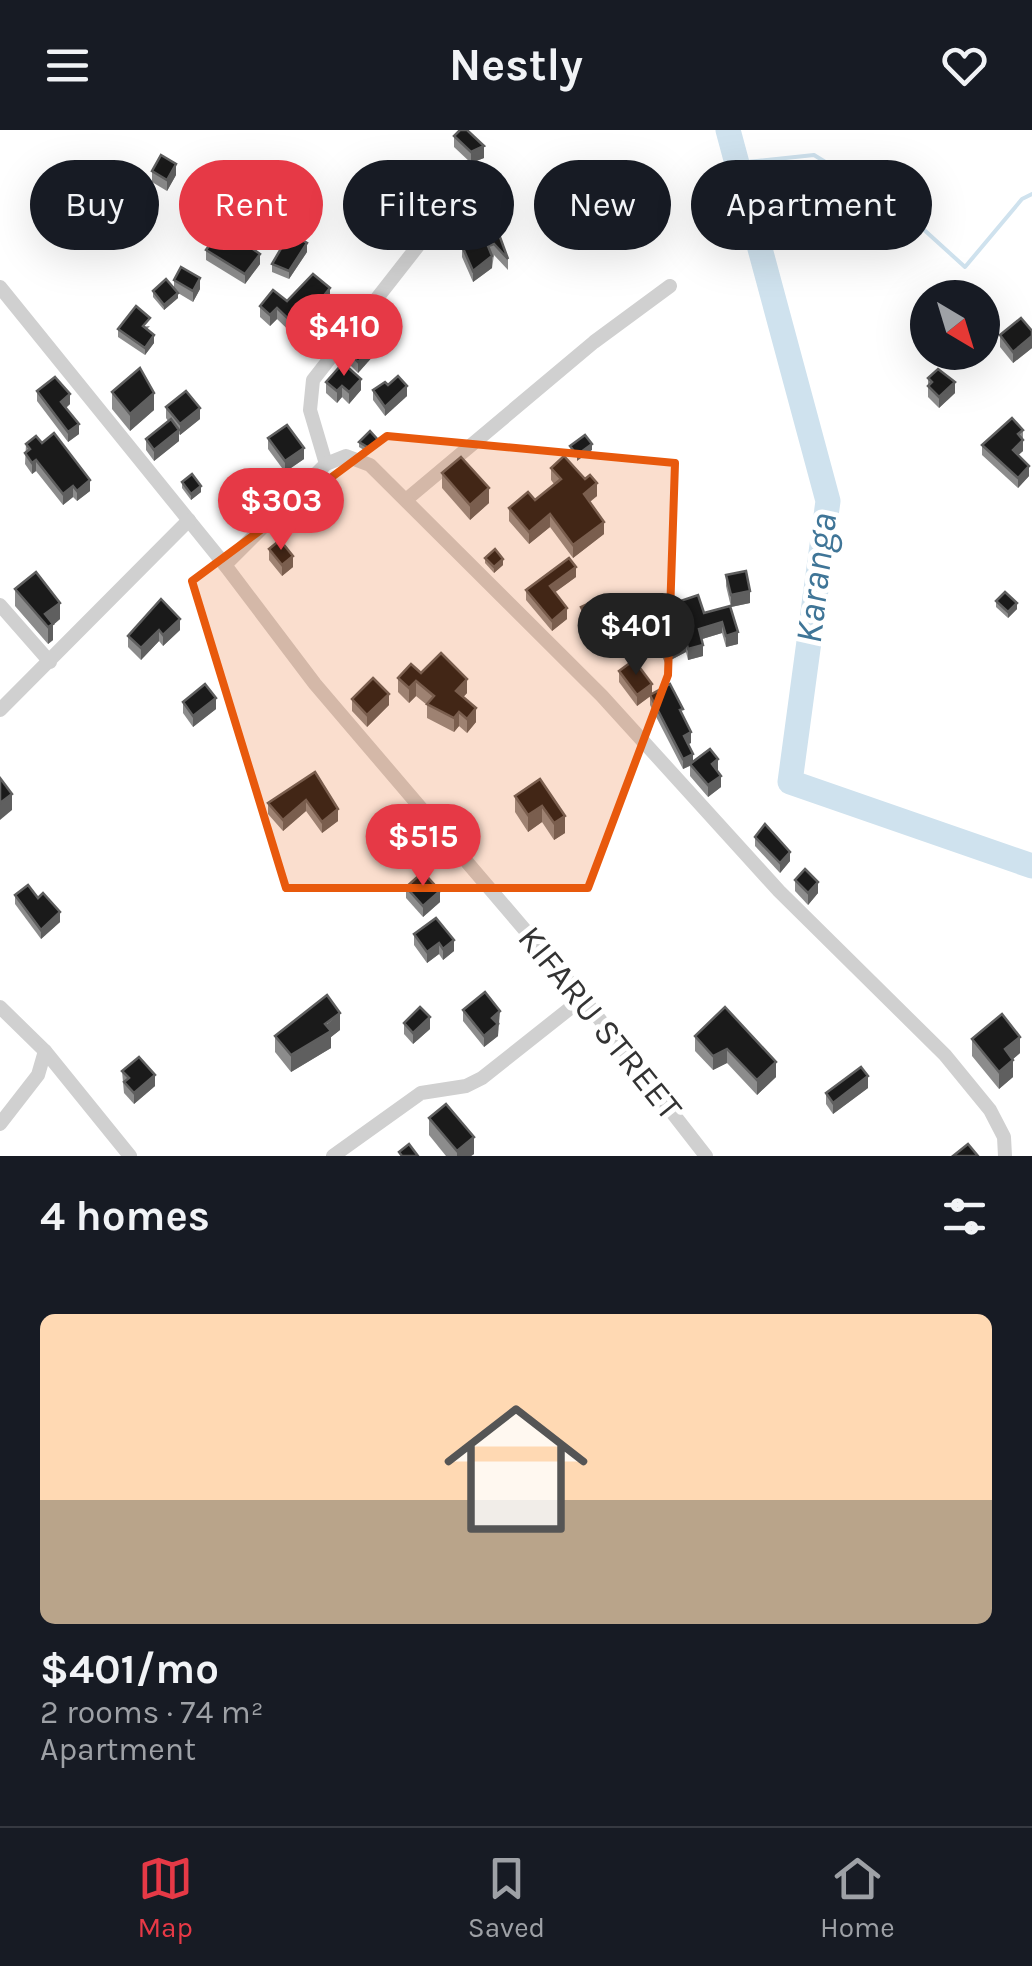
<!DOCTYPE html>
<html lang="en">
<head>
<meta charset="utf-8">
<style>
  body { margin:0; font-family:Karla,sans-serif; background:#20242c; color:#f1f3f6; height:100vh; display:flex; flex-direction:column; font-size:38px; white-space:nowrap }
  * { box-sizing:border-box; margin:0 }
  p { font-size:32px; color:#9ea1a6 }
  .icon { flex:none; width:55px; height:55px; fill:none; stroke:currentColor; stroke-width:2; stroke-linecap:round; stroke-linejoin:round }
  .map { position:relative; height:1026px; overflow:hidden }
  .sheet { display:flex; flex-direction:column; background:#171b24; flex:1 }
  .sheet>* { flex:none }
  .banner { position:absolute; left:30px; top:30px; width:972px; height:90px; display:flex; gap:20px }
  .needle { width:65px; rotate:142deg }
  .fabs { position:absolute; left:910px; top:150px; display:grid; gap:20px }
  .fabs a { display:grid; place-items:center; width:90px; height:90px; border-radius:50%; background:#171b24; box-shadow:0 10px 40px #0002; font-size:50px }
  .price { position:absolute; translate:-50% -85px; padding:0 22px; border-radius:35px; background:#e63946; color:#fff; font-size:32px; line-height:65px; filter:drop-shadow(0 2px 5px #0008) }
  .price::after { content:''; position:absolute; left:50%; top:60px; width:30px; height:22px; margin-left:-15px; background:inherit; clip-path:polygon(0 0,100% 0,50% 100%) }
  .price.on { background:#222; color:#fff }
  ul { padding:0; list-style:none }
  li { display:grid; align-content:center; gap:20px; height:530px; padding:0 40px }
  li+li { border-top:2px solid #363941 }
  li span { display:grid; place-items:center; height:310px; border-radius:15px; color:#555 }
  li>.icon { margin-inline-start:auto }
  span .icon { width:180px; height:180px; fill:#fffc; stroke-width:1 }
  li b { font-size:42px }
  h2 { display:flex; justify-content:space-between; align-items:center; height:120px; padding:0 40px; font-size:42px }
  .pill { padding:0 35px; border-radius:45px; background:#171b24; box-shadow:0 10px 40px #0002; font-size:35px; line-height:90px }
  .pill.on { background:#e63946; color:#fff }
  header { display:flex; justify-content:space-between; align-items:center; height:130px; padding:0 40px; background:#171b24; font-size:45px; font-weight:700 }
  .tabs { display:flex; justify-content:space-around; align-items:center; height:140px; border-top:2px solid #363941; background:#171b24; font-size:28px; color:#9ea1a6 }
  .tabs a { display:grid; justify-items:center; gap:5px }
  .tabs .on { color:#e63946 }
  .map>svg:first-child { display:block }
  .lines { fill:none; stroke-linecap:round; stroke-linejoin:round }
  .stream { stroke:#cfe2ee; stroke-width:4 }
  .river { stroke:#cfe2ee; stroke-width:25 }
  .minor { stroke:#d0d0d0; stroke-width:14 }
  .wall { fill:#8c8c8c }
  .shaded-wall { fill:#5f5f5f }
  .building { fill:#1a1a1a; stroke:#5f5f5f; stroke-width:2.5 }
  .marked { fill:#e8590c; fill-opacity:0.2; stroke:#e8590c; stroke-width:8; stroke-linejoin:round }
  .labels { text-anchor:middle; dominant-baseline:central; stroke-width:10; stroke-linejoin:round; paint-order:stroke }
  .street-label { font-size:35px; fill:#333; stroke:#fff }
  .water-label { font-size:38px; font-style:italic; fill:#3f7597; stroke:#fff }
</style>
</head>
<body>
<header><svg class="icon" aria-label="menu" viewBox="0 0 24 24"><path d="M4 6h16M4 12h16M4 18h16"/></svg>Nestly<svg class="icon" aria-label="heart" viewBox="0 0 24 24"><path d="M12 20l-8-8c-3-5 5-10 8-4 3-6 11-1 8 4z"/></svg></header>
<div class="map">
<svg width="1032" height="1026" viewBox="0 0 1032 1026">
  <rect width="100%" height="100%" fill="#fff"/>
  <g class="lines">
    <!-- stream -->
    <path class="stream" d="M737,33L814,25L900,78L965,137L1022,69L1032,64"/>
    <!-- river -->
    <path class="river" d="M728,0L828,371L790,652L1032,736"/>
    <!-- minor -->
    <g class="minor">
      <path d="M0,157L225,435L315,554L583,868L706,1026"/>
      <path d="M326,334L310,280L313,250L475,43"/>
      <path d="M407,369L594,212L670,156"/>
      <path d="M225,435L326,334L346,326L370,335L602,566L779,761L945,925L990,980L1004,1007L1005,1026"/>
      <path d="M0,475L50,532"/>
      <path d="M0,580L189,390"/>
      <path d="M0,877L45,921L130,1026"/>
      <path d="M0,994L38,945L45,921"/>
      <path d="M333,1026L421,963L466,956L482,948L583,868"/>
    </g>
  </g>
  <!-- wall -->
  <g class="wall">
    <path d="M454,6L484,28L471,33L454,17Z"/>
    <path d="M152,41L176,45L167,61L152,52Z"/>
    <path d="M463,79L508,129V140L494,125L492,138L473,152L462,127V116L479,109L463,90Z"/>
    <path d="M206,120L260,134L245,154L206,130Z"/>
    <path d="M307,122L289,149L272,142V134Z"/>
    <path d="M174,150L200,159L193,172L178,163V168L164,180L153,167V161L174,158Z"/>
    <path d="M330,169L319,183V195L302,213L277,189L270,196L260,187V176L287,171Z"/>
    <path d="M150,196L147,199L154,213L145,225L118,207V199Z"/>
    <path d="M1032,201V218L1013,233L1000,217V205Z"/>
    <path d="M350,224L374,225L358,243L350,235Z"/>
    <path d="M928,248L955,263L939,278L928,267Z"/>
    <path d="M326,252L361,260L349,274L342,267L337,273L326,263Z"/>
    <path d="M388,255L407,266L385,286L373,270V260Z"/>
    <path d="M37,261L70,274L66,278L79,304L68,312L37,271Z"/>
    <path d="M112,262L154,280L130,301L112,279Z"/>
    <path d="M166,277L200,289L180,305L179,304V311L154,331L146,320V309L168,291L166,288Z"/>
    <path d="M1023,300V321L1018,325L1029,346L1018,358L982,325V315Z"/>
    <path d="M268,308L304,329L285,342L268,319Z"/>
    <path d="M359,312L378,316L369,323L359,317Z"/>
    <path d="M42,313L90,361L77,371L73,367L63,375L36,341L32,344L25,334L26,314Z"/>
    <path d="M551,338L597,366L590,372L604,404L573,428L550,397L529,414L509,391V378L535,370L554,354L551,350Z"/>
    <path d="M442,343L489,373L470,390L442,358Z"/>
    <path d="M182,352L201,362L191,370L182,358Z"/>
    <path d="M269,419L293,437L282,446L269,430Z"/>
    <path d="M485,428L503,435L494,443L485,433Z"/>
    <path d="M726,445L750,473L731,477L726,456Z"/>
    <path d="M576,447L555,462L567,489L552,501L526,470V460Z"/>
    <path d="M15,459L60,489L53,495V510L48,514L15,476Z"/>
    <path d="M161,469L180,500L163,516L159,511L141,530L128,517V506Z"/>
    <path d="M996,471L1017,479L1008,488L996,477Z"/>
    <path d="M646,475L704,483L730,476L738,514L726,517L722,503L702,509L703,526L688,530L686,522L665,533L646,487Z"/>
    <path d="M581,477L615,498L592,509L581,488Z"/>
    <path d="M619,541L683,587L691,613L688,614L693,632L718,640L717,641L721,657L708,667L690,646V636L683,639L650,575V566L637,576L619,552Z"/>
    <path d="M421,543L467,563L463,567L476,592L467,603L459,596L454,602L427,588V575L416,566L409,573L398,562V548Z"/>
    <path d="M352,569L389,575L367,597L352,581Z"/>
    <path d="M183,572L216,579L193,597L183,583Z"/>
    <path d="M315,642L338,691L322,703L306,681L283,701L268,684V673Z"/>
    <path d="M540,649L565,703L554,710L542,692L528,702L515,682V666Z"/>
    <path d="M755,707L790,731L780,743L755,716Z"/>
    <path d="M795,750L818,763L808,775L795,761Z"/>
    <path d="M406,757L440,772L423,787L406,768Z"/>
    <path d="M15,765L38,768L60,792L41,809L15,774Z"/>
    <path d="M436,788L454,821L443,830L439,824L427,833L414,815V804Z"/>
    <path d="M725,877L776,947L757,965L727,933L713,940L695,921V906Z"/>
    <path d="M463,880L500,893L498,895V906L484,917L463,891Z"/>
    <path d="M404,893L430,899L413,914L404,904Z"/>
    <path d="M340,900L331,907V918L291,942L275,922V906Z"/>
    <path d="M972,909L1020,923L1013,929V947L999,959L972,926Z"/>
    <path d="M122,941L155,956L134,974L124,963Z"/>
    <path d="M868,958L833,984L826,974V963Z"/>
    <path d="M429,988L474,1024L471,1026H446L429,1005Z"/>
  </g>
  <!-- shaded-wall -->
  <g class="shaded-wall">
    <path d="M484,16V28L471,33V22Z"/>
    <path d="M176,34V45L167,61V50Z"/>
    <path d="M307,113V122L289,149V141Z"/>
    <path d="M260,124V134L245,154V144Z"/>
    <path d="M492,126V138L473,152V141Z"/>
    <path d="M200,148V159L193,172V161Z"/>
    <path d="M330,158V169L317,186L319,183V195L302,213V202L314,178Z"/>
    <path d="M178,163V168L164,180V175Z"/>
    <path d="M277,178V189L270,196V185Z"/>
    <path d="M154,205V213L145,225V218Z"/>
    <path d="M1032,206V218L1013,233V222Z"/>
    <path d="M374,214V225L358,243V232Z"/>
    <path d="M361,249V260L349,274V262Z"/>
    <path d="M955,252V263L939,278V267Z"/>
    <path d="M342,256V267L337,273V261Z"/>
    <path d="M407,256V266L385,286V277Z"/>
    <path d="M154,263V280L130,301V284Z"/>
    <path d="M70,264V274L61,282V272Z"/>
    <path d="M200,278V289L180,305V294Z"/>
    <path d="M79,294V304L68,312V302Z"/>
    <path d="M179,300V311L154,331V320Z"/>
    <path d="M378,310V316L369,323V318Z"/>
    <path d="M1023,310V321L1013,330V320Z"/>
    <path d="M592,314V320L577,331V325Z"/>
    <path d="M304,318V329L285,342V331Z"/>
    <path d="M36,330V341L32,344V333Z"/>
    <path d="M1029,336V346L1018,358V348Z"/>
    <path d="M90,350V361L77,371V361Z"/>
    <path d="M597,353V366L584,376V364Z"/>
    <path d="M73,356V367L63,375V364Z"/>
    <path d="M201,356V362L191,370V364Z"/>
    <path d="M489,358V373L470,390V375Z"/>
    <path d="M550,384V397L529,414V402Z"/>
    <path d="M604,392V404L573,428V415Z"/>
    <path d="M293,426V437L282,446V435Z"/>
    <path d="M503,429V435L494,443V437Z"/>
    <path d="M576,437V447L550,466V456Z"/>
    <path d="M750,461V473L731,477V465Z"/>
    <path d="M60,473V489L53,495V510L48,514V497L45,484Z"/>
    <path d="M1017,473V479L1008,488V482Z"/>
    <path d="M567,478V489L552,501V491Z"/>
    <path d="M615,487V498L592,509V498Z"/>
    <path d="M180,489V500L163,516V505Z"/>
    <path d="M722,492V503L699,510V499Z"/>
    <path d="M159,500V511L141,530V518Z"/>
    <path d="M738,502V514L726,517V506Z"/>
    <path d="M686,511V522L665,533V522Z"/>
    <path d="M703,515V526L688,530V519Z"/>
    <path d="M467,549V563L456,575V561Z"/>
    <path d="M416,551V566L409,573V558Z"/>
    <path d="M652,554V565L637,576V565Z"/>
    <path d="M389,564V575L367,597V585Z"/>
    <path d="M216,568V579L193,597V586Z"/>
    <path d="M476,578V592L467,603V589Z"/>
    <path d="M459,582V596L454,602V588Z"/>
    <path d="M691,602V613L684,616V606Z"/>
    <path d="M693,624V634L683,639V629Z"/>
    <path d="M718,629V640L712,645V634Z"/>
    <path d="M721,646V657L708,667V655Z"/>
    <path d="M12,664V680L0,690V673Z"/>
    <path d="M306,670V681L283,701V690Z"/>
    <path d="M542,676V692L528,702V685Z"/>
    <path d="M338,679V691L322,703V692Z"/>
    <path d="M565,686V703L554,710V693Z"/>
    <path d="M790,722V731L780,743V733Z"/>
    <path d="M818,752V763L808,775V763Z"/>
    <path d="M440,761V772L423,787V776Z"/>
    <path d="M60,782V792L41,809V800Z"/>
    <path d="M454,810V821L443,830V819Z"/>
    <path d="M439,813V824L427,833V822Z"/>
    <path d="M500,881L498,906L484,917V906L492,888Z"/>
    <path d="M340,883V900L331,907V918L291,942V925Z"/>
    <path d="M430,887V899L413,914V903Z"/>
    <path d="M1020,907V923L1005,936V919Z"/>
    <path d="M727,919V933L713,940V926Z"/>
    <path d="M1013,930V947L999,959V942Z"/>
    <path d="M776,932V947L757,965V950Z"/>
    <path d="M155,945V956L134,974V963Z"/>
    <path d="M868,946V958L833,984V973Z"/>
    <path d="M474,1007V1024L471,1026H457V1021Z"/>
  </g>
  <!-- building -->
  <g class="building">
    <path d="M460,0H467L484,16L471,22L454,6Z"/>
    <path d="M161,25L176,34L167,50L152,41Z"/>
    <path d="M471,72L488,90L493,88L508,129L494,114L488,116L492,126L473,141L462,116L486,106L463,79Z"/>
    <path d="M222,97L260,124L245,144L206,120Z"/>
    <path d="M290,103L307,113L289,141L272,134Z"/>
    <path d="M181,137L200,148L193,161L174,150Z"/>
    <path d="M313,144L330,158L314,178L319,183L302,202L277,178L270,185L260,176L273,160L287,171Z"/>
    <path d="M166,149L178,163L164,175L153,161Z"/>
    <path d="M136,176L150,188L143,196L154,205L145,218L118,199Z"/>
    <path d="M1021,188L1032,201V206L1013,222L1000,205Z"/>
    <path d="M365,207L374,214L358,232L350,224Z"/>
    <path d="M343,233L361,249L349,262L342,256L337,261L326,252Z"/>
    <path d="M140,238L154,263L130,284L112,262Z"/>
    <path d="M938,239L955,252L939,267L928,256L932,252L928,248Z"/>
    <path d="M398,246L407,256L385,277L373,260L385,252L388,255Z"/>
    <path d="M55,247L70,264L61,272L79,294L68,302L37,261Z"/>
    <path d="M186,261L200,278L180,294L166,277Z"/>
    <path d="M1012,288L1023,300L1018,304L1023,310L1013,320L1029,336L1018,348L982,315Z"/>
    <path d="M171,289L179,300L154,320L146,309Z"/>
    <path d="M287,295L304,318L285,331L268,308Z"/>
    <path d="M370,301L378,310L369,318L359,312Z"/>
    <path d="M54,303L90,350L77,361L73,356L63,364L36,330L32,333L25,323L30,319L26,314L36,306L42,313Z"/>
    <path d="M585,305L592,314L577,325L570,316Z"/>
    <path d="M564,326L585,349L590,345L597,353L584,364L604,392L573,415L550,384L529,402L509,378L528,362L535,370L561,349L551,338Z"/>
    <path d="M461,327L489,358L470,375L442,343Z"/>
    <path d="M192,344L201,356L191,364L182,352Z"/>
    <path d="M280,410L293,426L282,435L269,419Z"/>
    <path d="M495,419L503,429L494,437L485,428Z"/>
    <path d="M569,428L576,437L550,456L567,478L552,491L526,460Z"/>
    <path d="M746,441L750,461L731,465L726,445Z"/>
    <path d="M36,442L60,473L45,484L53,494L48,497L15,459Z"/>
    <path d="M1005,462L1017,473L1008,482L996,471Z"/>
    <path d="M698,465L704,483L730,476L738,502L726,506L722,492L699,499L703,515L688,519L686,511L665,522L646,475L660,469L663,477Z"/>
    <path d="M600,468L615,487L592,498L581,477Z"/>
    <path d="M161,469L180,489L163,505L159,500L141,518L128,506Z"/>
    <path d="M441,523L467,549L456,561L476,578L467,589L459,582L454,588L427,574L434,566L416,551L409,558L398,548L411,534L421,543Z"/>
    <path d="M634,530L652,554L637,565L619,541Z"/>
    <path d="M373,548L389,564L367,585L352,569Z"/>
    <path d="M205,554L216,568L193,586L183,572Z"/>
    <path d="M670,554L683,579L680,580L691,602L684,606L693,624L683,629L650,565Z"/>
    <path d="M710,619L718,629L712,634L721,646L708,655L690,634Z"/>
    <path d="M315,642L338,679L322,692L306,670L283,690L268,673Z"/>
    <path d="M0,648L12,664L0,673Z"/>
    <path d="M540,649L565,686L554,693L542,676L528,685L515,666Z"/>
    <path d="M765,694L790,722L780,733L755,707Z"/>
    <path d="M805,739L818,752L808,763L795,750Z"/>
    <path d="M423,742L440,761L423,776L406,757Z"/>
    <path d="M28,755L38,768L43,763L60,782L41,800L15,765Z"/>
    <path d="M436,788L454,810L443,819L439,813L427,822L414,804Z"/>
    <path d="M485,862L500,881L492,888L498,894L484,906L463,880Z"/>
    <path d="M327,865L340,883L325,894L331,901L291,925L275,906Z"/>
    <path d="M420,877L430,887L413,903L404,893Z"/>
    <path d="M725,877L776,932L757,950L727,919L713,926L695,906Z"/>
    <path d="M1002,884L1020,907L1005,919L1013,930L999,942L972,909Z"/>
    <path d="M139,927L155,945L134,963L124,952L129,948L122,941Z"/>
    <path d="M861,937L868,946L833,973L826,963Z"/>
    <path d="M446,974L474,1007L457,1021L429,988Z"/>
    <path d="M409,1014L418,1026H402L399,1022Z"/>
    <path d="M968,1014L978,1026H953Z"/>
  </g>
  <!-- marked area -->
  <path class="marked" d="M387,306L675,333L668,545L588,758H286L192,451Z"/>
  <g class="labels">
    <!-- street labels -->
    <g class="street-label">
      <text transform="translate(600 893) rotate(51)">KIFARU STREET</text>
    </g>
    <!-- water labels -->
    <g class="water-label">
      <text transform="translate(816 448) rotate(-83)">Karanga</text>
    </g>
  </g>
</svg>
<div class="fabs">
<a><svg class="needle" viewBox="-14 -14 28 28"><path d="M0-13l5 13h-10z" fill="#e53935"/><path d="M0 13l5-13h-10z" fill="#9ea1a6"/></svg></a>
</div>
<b class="price" style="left:344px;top:249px">$410</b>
<b class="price" style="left:281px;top:423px">$303</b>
<b class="price on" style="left:636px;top:548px">$401</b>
<b class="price" style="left:423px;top:759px">$515</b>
<div class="banner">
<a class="pill">Buy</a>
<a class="pill on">Rent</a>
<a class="pill">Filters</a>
<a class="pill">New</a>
<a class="pill">Apartment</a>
</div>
</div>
<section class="sheet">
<h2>4 homes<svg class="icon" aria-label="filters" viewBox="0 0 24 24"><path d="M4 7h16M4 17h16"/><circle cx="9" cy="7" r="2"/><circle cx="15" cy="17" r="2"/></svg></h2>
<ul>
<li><span style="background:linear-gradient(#ffd9b3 60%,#b9a48a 0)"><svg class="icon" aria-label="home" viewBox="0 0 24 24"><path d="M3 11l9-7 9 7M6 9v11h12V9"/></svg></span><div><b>$401/mo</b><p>2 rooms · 74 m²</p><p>Apartment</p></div></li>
</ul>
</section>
<nav class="tabs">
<a class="on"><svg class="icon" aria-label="map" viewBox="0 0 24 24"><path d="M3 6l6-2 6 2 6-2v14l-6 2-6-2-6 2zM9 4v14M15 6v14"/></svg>Map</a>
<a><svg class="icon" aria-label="saved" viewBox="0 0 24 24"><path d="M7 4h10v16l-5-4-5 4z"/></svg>Saved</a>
<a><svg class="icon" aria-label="home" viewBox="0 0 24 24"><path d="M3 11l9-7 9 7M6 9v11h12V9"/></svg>Home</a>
</nav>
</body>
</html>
